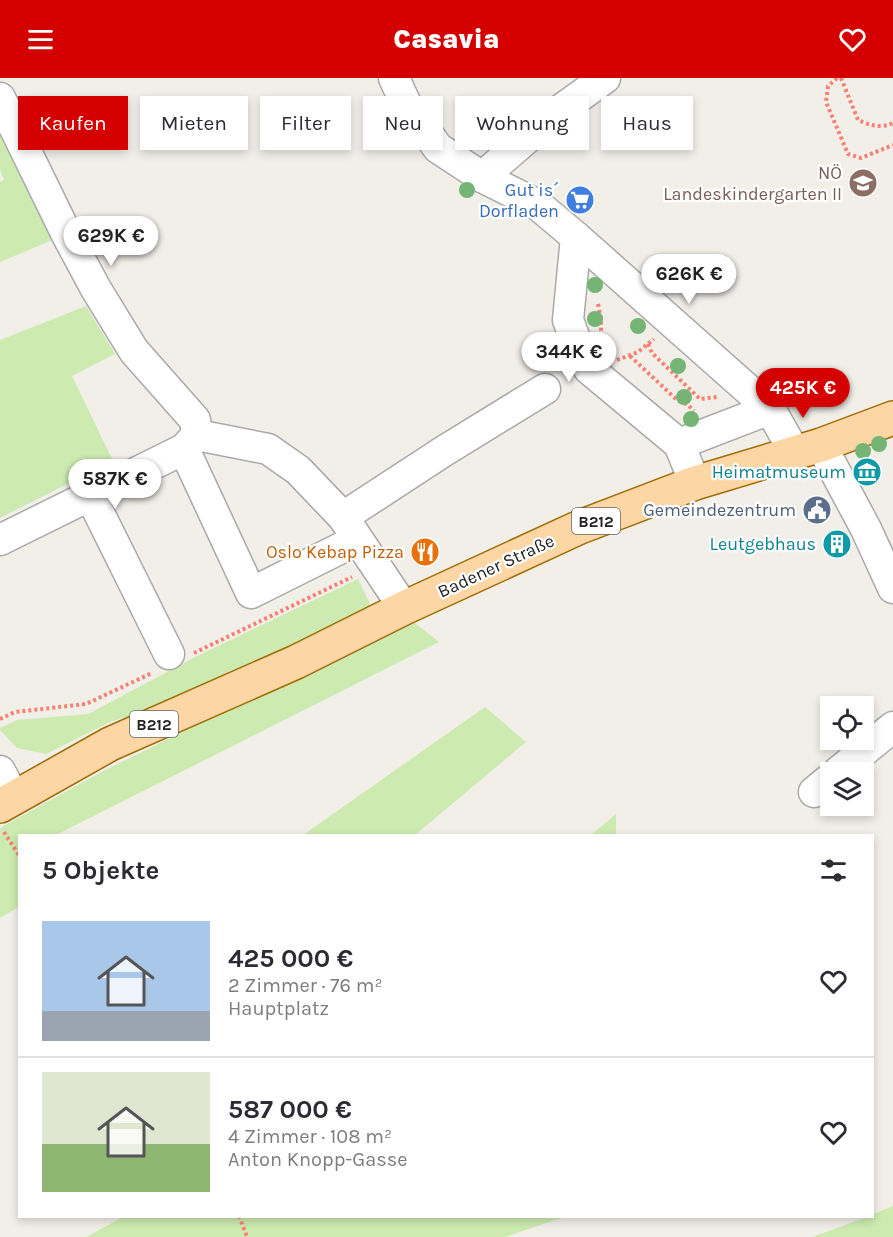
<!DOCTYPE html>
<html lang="de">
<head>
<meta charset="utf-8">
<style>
  body { margin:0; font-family:Karla,sans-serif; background:#f7f7f7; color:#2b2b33; height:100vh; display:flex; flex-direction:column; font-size:22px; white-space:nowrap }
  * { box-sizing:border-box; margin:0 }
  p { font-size:20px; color:#7c7c81 }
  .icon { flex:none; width:33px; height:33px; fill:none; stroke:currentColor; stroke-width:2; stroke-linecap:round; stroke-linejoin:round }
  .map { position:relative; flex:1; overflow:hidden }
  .details { position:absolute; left:18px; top:756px; width:856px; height:384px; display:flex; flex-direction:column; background:#fff; border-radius:0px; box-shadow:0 3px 9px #0003 }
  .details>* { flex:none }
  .top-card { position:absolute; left:18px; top:18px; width:858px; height:54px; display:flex; gap:12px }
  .tools { position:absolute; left:820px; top:618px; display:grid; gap:12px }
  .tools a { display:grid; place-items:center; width:54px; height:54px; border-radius:0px; background:#fff; box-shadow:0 3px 9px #0003; font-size:30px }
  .price { position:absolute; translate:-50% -51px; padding:0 14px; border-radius:21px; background:#fff; color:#222; font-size:20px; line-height:39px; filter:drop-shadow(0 2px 3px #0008) }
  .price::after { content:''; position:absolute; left:50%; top:36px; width:18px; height:14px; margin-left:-9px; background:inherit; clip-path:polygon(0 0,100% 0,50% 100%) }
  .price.on { background:#d40000; color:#fff }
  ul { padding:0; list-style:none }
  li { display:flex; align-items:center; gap:18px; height:150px; padding:0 24px }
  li+li { border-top:2px solid #e1e1e2 }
  li span { display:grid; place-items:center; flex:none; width:168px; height:120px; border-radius:0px; color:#555 }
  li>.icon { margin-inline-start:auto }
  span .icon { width:72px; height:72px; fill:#fffc; stroke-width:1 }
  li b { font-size:26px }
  h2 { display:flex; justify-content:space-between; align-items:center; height:72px; padding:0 24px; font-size:26px }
  .tag { padding:0 21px; border-radius:0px; background:#fff; box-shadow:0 3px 9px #0003; font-size:21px; line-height:54px }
  .tag.on { background:#d40000; color:#fff }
  header { display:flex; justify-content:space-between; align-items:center; height:78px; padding:0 24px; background:#d40000; color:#fff; font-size:27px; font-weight:800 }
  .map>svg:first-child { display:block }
  .grass { fill:#cdebb0 }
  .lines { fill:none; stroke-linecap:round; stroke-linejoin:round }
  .minor-casing { stroke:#a9a9a9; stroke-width:33 }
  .major-casing { stroke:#a06b00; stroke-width:36 }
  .path { stroke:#fa8072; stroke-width:4; stroke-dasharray:3 3; stroke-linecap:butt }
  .minor { stroke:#fff; stroke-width:30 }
  .major { stroke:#fcd6a4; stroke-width:33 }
  .tree { fill:#74b475 }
  .labels { text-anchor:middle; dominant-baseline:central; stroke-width:4.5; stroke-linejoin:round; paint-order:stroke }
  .shield { fill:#fff; stroke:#646464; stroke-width:1.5 }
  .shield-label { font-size:16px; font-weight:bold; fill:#222 }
  .education-label { font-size:18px; fill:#785e54; stroke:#fff; text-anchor:end }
  .shop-label { font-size:18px; fill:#366cbe; stroke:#fff; text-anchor:end }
  .culture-label { font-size:18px; fill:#0d838f; stroke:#fff; text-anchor:end }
  .service-label { font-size:18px; fill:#4e5e75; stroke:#fff; text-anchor:end }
  .food-label { font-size:18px; fill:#c56008; stroke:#fff; text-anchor:end }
  .street-label { font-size:18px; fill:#222; stroke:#fff }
</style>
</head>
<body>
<header><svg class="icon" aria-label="menu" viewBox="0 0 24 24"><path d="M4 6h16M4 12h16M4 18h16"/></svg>Casavia<svg class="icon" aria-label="heart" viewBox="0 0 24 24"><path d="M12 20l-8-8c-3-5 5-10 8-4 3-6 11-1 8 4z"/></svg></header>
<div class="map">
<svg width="893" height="1159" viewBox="0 0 893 1159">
  <rect width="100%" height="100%" fill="#f2efe9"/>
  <!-- grass -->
  <g class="grass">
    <path d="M0,40L55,161L0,184V104L4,102L0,92Z"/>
    <path d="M86,228L115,276L72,298L113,383L0,440V262Z"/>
    <path d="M358,501L371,528L187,620L110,644L46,676L17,670L0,652V650L17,642L88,636L199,577Z"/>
    <path d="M411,542L439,564L56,757L20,758L19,829L0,840V750L105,692Z"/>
    <path d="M485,629L526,664L415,757H303Z"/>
    <path d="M616,736V757H591Z"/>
    <path d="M893,1128V1159H812L867,1139L873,1138V1136Z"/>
    <path d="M123,1139V1138L564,1139L505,1159H86Z"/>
  </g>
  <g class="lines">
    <!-- minor casing -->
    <g class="minor-casing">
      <g id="minor">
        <path d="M394,0L405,24L438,70L482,99L538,127L576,159L770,331L795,375"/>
        <path d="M0,20L67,157L96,211L134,273L195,342L197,357"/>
        <path d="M482,99L555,36L605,0"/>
        <path d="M576,159L568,242L581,277L589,291L679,366L695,405"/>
        <path d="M197,357L268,371L298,392L343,439L404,530"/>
        <path d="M679,366L770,331"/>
        <path d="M821,367L866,451L893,510"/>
        <path d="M184,371L251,515L347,467"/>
        <path d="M90,417L169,576"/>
        <path d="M343,439L444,373L545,311"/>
        <path d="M0,462L184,371L197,357"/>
        <path d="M0,693L14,720"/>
        <path d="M838,694L893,649"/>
        <path d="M814,714L831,700"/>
      </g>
    </g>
    <!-- major casing -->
    <g class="major-casing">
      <path id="major" d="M0,728L110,666L296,584L404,530L580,449L695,405L821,367L893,340"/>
    </g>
    <!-- path -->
    <g class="path">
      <path d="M837,0L828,8L826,24L848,76L861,80L893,67"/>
      <path d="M841,0L858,42C869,47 881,51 893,45"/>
      <path d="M598,226L601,241V254"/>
      <path d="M648,266L652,275L700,321L717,319"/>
      <path d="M630,278L677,322L688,327L694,333"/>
      <path d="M617,282L638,274L654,261"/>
      <path d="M194,575L352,499"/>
      <path d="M0,641L15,634L86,626L152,595"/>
      <path d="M4,754L20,779"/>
      <path d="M239,1138L247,1159"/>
    </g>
    <!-- minor -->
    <use href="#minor" class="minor"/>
    <!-- major -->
    <use href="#major" class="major"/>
  </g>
  <!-- trees -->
  <g class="tree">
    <circle cx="467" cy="112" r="8"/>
    <circle cx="595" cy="207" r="8"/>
    <circle cx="595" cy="241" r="8"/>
    <circle cx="638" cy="248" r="8"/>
    <circle cx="678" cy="288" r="8"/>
    <circle cx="684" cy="319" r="8"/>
    <circle cx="691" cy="341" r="8"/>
    <circle cx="879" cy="366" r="8"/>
    <circle cx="863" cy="373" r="8"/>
    <circle cx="89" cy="399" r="8"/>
  </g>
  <!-- icons -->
  <defs>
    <g id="school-disc" transform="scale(1.5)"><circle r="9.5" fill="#8d6e63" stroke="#fff"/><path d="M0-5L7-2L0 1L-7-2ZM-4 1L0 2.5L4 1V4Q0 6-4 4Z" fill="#fff"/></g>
    <g id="supermarket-disc" transform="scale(1.5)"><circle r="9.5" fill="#3f7fe0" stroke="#fff"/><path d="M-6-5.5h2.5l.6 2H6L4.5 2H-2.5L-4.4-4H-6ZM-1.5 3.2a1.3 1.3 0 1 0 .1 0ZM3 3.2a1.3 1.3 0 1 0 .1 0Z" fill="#fff"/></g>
    <g id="museum-disc" transform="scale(1.5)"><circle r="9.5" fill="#0f9aa8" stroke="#fff"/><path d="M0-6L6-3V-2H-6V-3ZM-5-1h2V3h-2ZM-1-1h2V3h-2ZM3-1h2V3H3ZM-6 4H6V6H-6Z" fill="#fff"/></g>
    <g id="civic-disc" transform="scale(1.5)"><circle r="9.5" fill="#5c6f8a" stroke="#fff"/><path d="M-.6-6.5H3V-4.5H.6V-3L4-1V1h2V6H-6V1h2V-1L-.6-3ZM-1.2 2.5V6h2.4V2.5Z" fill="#fff"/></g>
    <g id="building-disc" transform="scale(1.5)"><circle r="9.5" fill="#0f9aa8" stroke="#fff"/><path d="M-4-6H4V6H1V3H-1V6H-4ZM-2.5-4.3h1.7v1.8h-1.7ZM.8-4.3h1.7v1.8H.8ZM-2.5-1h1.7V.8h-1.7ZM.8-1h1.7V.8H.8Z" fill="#fff"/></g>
    <g id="restaurant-disc" transform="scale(1.5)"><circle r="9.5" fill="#e8710a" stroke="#fff"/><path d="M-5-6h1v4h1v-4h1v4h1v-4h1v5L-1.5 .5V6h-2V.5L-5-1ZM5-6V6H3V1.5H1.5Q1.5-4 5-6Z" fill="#fff"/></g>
  </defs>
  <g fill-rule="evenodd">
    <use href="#school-disc" x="863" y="105"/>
    <use href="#supermarket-disc" x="580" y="122"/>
    <use href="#museum-disc" x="867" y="394"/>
    <use href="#civic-disc" x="817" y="432"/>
    <use href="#building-disc" x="837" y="466"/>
    <use href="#restaurant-disc" x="425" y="474"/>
  </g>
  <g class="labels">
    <!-- shield labels -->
    <g class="shield">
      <rect x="572" y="430" width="48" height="26" rx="4.5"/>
      <rect x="130" y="633" width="48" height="26" rx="4.5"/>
    </g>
    <g class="shield-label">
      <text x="596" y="443">B212</text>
      <text x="154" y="646">B212</text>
    </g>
    <!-- education labels -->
    <g class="education-label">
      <text x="842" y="95">NÖ<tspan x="842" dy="21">Landeskindergarten II</tspan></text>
    </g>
    <!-- shop labels -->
    <g class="shop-label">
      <text x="559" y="112">Gut is´<tspan x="559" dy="21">Dorfladen</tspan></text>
    </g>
    <!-- culture labels -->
    <g class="culture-label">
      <text x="846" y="394">Heimatmuseum</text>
      <text x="816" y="466">Leutgebhaus</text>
    </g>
    <!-- service labels -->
    <g class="service-label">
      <text x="796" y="432">Gemeindezentrum</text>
    </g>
    <!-- food labels -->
    <g class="food-label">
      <text x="404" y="474">Oslo Kebap Pizza</text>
    </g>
    <!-- street labels -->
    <g class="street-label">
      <text transform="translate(496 488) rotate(-25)">Badener Straße</text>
    </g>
  </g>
</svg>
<div class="tools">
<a><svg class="icon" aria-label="locate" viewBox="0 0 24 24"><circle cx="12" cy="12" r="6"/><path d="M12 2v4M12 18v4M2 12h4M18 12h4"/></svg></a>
<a><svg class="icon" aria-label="layers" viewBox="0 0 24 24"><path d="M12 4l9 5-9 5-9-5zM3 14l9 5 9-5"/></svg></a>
</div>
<b class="price" style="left:111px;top:189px">629K €</b>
<b class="price" style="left:689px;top:227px">626K €</b>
<b class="price" style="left:569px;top:305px">344K €</b>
<b class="price on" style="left:803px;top:341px">425K €</b>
<b class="price" style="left:115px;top:432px">587K €</b>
<div class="top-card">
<a class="tag on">Kaufen</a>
<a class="tag">Mieten</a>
<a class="tag">Filter</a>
<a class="tag">Neu</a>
<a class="tag">Wohnung</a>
<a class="tag">Haus</a>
</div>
<section class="details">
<h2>5 Objekte<svg class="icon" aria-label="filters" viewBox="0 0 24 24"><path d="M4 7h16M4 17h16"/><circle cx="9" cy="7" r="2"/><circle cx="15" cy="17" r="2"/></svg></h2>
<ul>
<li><span style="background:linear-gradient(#a9c7e8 75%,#9aa5b1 0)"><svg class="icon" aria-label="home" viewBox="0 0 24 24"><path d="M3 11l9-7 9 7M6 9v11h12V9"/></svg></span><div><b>425 000 €</b><p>2 Zimmer · 76 m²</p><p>Hauptplatz</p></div><svg class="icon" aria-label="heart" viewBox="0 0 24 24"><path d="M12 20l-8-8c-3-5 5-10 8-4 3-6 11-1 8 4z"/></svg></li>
<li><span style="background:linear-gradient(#dfe7d0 60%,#8fb573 0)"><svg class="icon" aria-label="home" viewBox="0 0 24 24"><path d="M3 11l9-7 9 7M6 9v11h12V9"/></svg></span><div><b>587 000 €</b><p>4 Zimmer · 108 m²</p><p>Anton Knopp-Gasse</p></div><svg class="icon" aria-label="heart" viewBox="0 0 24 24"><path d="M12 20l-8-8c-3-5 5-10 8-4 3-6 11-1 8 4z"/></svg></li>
</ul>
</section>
</div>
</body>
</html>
